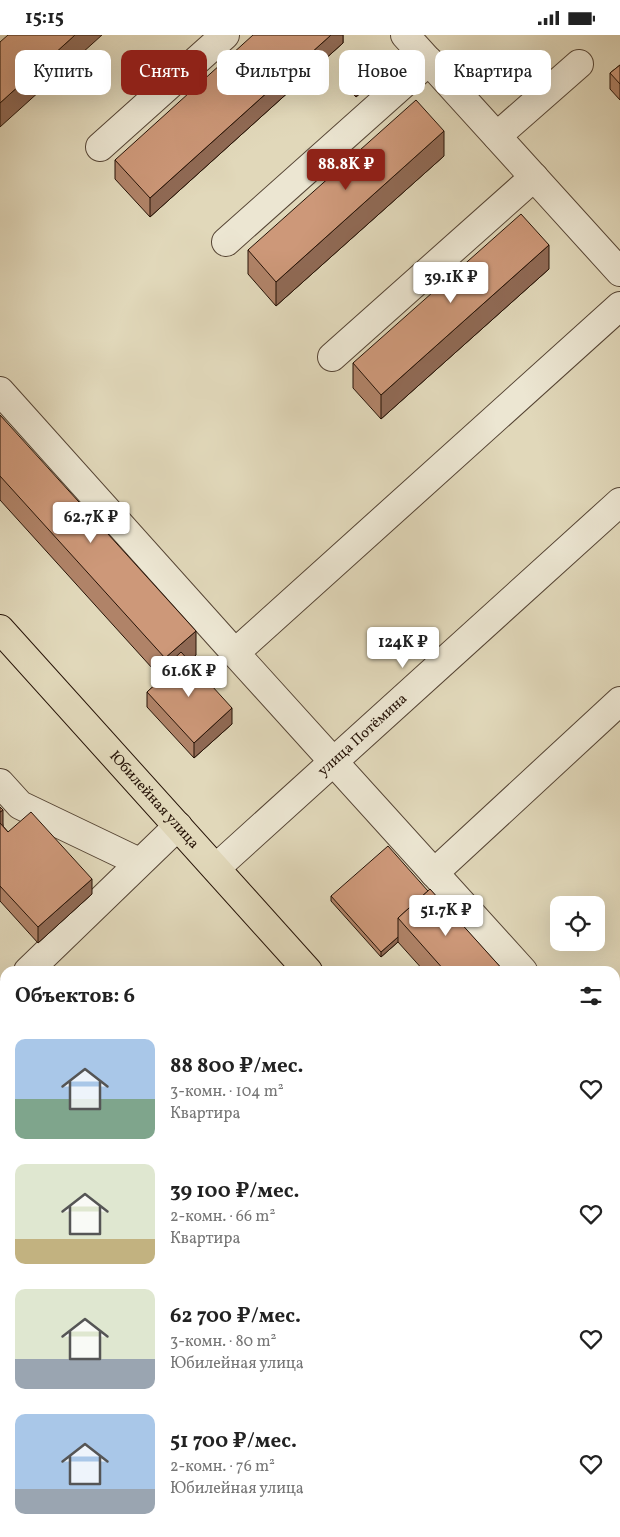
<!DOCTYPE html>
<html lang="ru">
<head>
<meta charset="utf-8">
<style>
  body { margin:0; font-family:Vollkorn,serif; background:#f6f6f6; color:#222; height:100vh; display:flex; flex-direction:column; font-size:19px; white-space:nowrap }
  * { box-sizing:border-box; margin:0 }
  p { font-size:16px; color:#767676 }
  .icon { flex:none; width:28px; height:28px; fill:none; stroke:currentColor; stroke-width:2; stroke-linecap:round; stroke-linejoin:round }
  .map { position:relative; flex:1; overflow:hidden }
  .side { position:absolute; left:0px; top:931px; width:620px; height:571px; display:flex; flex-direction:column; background:#fff; border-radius:15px 15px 0 0; box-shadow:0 5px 20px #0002 }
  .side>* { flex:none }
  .guide { position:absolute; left:15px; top:15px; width:590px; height:45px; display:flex; gap:10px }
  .buttons { position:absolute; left:550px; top:861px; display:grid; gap:10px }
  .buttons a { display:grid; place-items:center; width:55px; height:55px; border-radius:10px; background:#fff; box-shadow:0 5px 20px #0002; font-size:25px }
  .price { position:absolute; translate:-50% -42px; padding:0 11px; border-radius:5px; background:#fff; color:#222; font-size:16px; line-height:32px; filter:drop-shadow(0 1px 2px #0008) }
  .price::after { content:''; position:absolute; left:50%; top:30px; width:15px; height:11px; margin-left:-8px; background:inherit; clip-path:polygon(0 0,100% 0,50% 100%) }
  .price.on { background:#8f2418; color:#fff }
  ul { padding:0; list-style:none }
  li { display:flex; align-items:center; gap:15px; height:125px; padding:0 15px }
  li span { display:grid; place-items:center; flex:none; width:140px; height:100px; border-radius:10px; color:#555 }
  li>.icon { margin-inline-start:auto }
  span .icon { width:60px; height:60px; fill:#fffc; stroke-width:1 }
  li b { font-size:21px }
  h2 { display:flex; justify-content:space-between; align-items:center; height:60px; padding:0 15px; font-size:21px }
  .pill { padding:0 18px; border-radius:10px; background:#fff; box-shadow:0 5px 20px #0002; font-size:18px; line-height:45px }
  .pill.on { background:#8f2418; color:#fff }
  .status { display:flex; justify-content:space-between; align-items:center; height:35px; padding:0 25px; background:#fff; direction:ltr }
  .status svg { height:14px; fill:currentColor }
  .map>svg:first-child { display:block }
  .garden { fill:#b0bf92; stroke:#6b694c }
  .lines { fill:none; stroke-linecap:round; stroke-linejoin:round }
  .minor-casing { stroke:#554434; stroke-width:30 }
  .major-casing { stroke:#261307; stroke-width:30 }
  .minor { stroke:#ece6d2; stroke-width:28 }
  .major { stroke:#e1d8ba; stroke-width:28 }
  .wall { fill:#b08368; stroke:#261307 }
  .shaded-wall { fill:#906a55; stroke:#261307 }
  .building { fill:#cd9879; stroke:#261307 }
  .labels { text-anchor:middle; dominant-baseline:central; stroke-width:5; stroke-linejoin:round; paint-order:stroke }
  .street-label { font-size:15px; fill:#261307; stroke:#ece6d2 }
</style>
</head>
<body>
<div class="status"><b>15:15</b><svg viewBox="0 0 49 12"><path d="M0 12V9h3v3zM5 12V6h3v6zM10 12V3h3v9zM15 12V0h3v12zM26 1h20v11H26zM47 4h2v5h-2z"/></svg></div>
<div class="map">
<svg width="620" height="1502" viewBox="0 0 620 1502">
  <rect width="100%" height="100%" fill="#e1d8ba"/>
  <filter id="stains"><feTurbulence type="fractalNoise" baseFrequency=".004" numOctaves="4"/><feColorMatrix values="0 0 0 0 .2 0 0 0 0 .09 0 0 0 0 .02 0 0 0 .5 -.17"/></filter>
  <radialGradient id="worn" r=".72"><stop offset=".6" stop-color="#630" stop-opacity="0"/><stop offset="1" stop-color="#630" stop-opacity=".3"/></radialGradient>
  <!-- garden -->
  <path class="garden" d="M0,1291L5,1296V1498H130L128,1502H0Z"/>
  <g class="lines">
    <!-- minor casing -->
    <g class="minor-casing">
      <g id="minor">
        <path d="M405,0L620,237"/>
        <path d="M497,101L579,29"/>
        <path d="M100,112L225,0"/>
        <path d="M226,207L429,26"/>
        <path d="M332,322L534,142"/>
        <path d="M0,356L235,618"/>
        <path d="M0,748L20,770L139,827"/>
        <path id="s1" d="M216,833L620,467"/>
        <path d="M434,838L620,666"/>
        <path d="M28,936L178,791"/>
        <path d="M523,936L235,618L620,271"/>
        <path d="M0,963L5,959"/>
        <path d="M615,1039L620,1045"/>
        <path d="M0,1173L5,1169"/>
        <path d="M304,1498L308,1502"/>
        <path d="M386,1502L391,1498"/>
      </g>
    </g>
    <!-- major casing -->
    <g class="major-casing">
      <g id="major">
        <path id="s2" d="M0,594L308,936"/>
        <path d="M615,1274L620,1279"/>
      </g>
    </g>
    <!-- minor -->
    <use href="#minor" class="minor"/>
    <!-- major -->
    <use href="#major" class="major"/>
  </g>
  <!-- wall -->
  <g class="wall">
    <path d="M343,0V8L150,182L115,144V125Z"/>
    <path d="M620,30V65L610,54V38Z"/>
    <path d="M341,40L379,42L356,62L341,46Z"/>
    <path d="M444,121L276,271L248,239V215Z"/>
    <path d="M549,234L381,384L353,353V328Z"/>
    <path d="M0,380L196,620L189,626L232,689L194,723L147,672V657L162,644L0,465Z"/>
    <path d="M0,772L3,791L8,797L92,859L38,908L0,866Z"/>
    <path d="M428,856L504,936H424L398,907L381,922L331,866V861Z"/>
    <path d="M615,1061L620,1067V1156L615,1151Z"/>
  </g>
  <!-- shaded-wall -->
  <g class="shaded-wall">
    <path d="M75,0H102L0,92V68Z"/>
    <path d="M331,0H343V8L150,182V163Z"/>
    <path d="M379,36V42L356,62V57Z"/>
    <path d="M444,96V121L276,271V247Z"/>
    <path d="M549,210V234L381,384V360Z"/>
    <path d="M196,596V620L169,644V637L165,632V623Z"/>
    <path d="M232,673V689L194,723V708Z"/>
    <path d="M3,775V799L0,801V777Z"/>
    <path d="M92,844V859L38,908V892Z"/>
    <path d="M398,902V907L381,922V917Z"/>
    <path d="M620,1435V1454L615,1459V1440Z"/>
  </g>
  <!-- building -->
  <g class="building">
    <path d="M8,0H75L0,68V7Z"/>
    <path d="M253,0H331L150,163L115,125Z"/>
    <path d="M364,20L379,36L356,57L341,40Z"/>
    <path d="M620,30V49L610,38Z"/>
    <path d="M416,65L444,96L276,247L248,215Z"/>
    <path d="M521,179L549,210L381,360L353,328Z"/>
    <path d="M0,380L196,596L165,623L0,441Z"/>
    <path d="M181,617L232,673L194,708L147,657L169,637L165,632Z"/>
    <path d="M0,772L3,775L0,777Z"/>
    <path d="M31,777L92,844L38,892L0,851V788L8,797Z"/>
    <path d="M388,811L428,856L398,883V902L381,917L331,861Z"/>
    <path d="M430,854L504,936H445L398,883Z"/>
    <path d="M615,1061L620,1067V1132L615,1126Z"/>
    <path d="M615,1420L620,1426V1435L615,1440Z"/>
    <path d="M620,1466V1502H580L584,1498H615V1470Z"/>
  </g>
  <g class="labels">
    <!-- street labels -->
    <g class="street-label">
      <text stroke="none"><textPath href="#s1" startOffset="198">улица Потёмина</textPath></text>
      <text stroke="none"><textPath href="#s2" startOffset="230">Юбилейная улица</textPath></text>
    </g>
  </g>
  <rect width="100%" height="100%" filter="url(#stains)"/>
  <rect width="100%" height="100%" fill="url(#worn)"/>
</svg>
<div class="buttons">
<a><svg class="icon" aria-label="locate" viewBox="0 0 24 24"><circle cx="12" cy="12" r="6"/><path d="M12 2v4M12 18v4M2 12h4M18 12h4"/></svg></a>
</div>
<b class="price on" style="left:346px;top:156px">88.8K ₽</b>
<b class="price" style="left:451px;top:269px">39.1K ₽</b>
<b class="price" style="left:91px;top:509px">62.7K ₽</b>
<b class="price" style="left:403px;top:634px">124K ₽</b>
<b class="price" style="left:189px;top:663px">61.6K ₽</b>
<b class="price" style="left:446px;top:902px">51.7K ₽</b>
<div class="guide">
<a class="pill">Купить</a>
<a class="pill on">Снять</a>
<a class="pill">Фильтры</a>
<a class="pill">Новое</a>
<a class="pill">Квартира</a>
</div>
<section class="side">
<h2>Объектов: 6<svg class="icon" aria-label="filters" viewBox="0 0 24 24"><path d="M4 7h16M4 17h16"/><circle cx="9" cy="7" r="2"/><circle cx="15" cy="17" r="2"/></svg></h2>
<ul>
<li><span style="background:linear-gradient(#a9c7e8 60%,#7fa58c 0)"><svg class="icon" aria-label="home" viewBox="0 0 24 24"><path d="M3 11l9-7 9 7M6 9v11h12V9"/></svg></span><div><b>88 800 ₽/мес.</b><p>3-комн. · 104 m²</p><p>Квартира</p></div><svg class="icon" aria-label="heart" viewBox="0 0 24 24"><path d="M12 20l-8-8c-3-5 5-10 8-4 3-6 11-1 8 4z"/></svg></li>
<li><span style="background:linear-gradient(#dfe7d0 75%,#c2b280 0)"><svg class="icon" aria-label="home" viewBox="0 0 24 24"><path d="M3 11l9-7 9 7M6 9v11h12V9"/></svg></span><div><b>39 100 ₽/мес.</b><p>2-комн. · 66 m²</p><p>Квартира</p></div><svg class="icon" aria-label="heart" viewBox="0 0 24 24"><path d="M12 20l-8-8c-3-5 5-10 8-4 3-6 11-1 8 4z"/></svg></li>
<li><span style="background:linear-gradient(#dfe7d0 70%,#9aa5b1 0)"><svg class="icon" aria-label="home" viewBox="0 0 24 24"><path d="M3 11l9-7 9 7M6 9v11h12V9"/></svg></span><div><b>62 700 ₽/мес.</b><p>3-комн. · 80 m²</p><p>Юбилейная улица</p></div><svg class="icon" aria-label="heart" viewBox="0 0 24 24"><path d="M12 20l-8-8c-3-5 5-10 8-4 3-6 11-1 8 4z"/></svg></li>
<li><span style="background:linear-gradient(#a9c7e8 75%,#9aa5b1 0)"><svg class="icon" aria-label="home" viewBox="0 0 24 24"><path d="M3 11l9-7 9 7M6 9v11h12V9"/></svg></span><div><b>51 700 ₽/мес.</b><p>2-комн. · 76 m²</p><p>Юбилейная улица</p></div><svg class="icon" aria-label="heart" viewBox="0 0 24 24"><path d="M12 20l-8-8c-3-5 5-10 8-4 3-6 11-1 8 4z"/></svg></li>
</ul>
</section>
</div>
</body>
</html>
